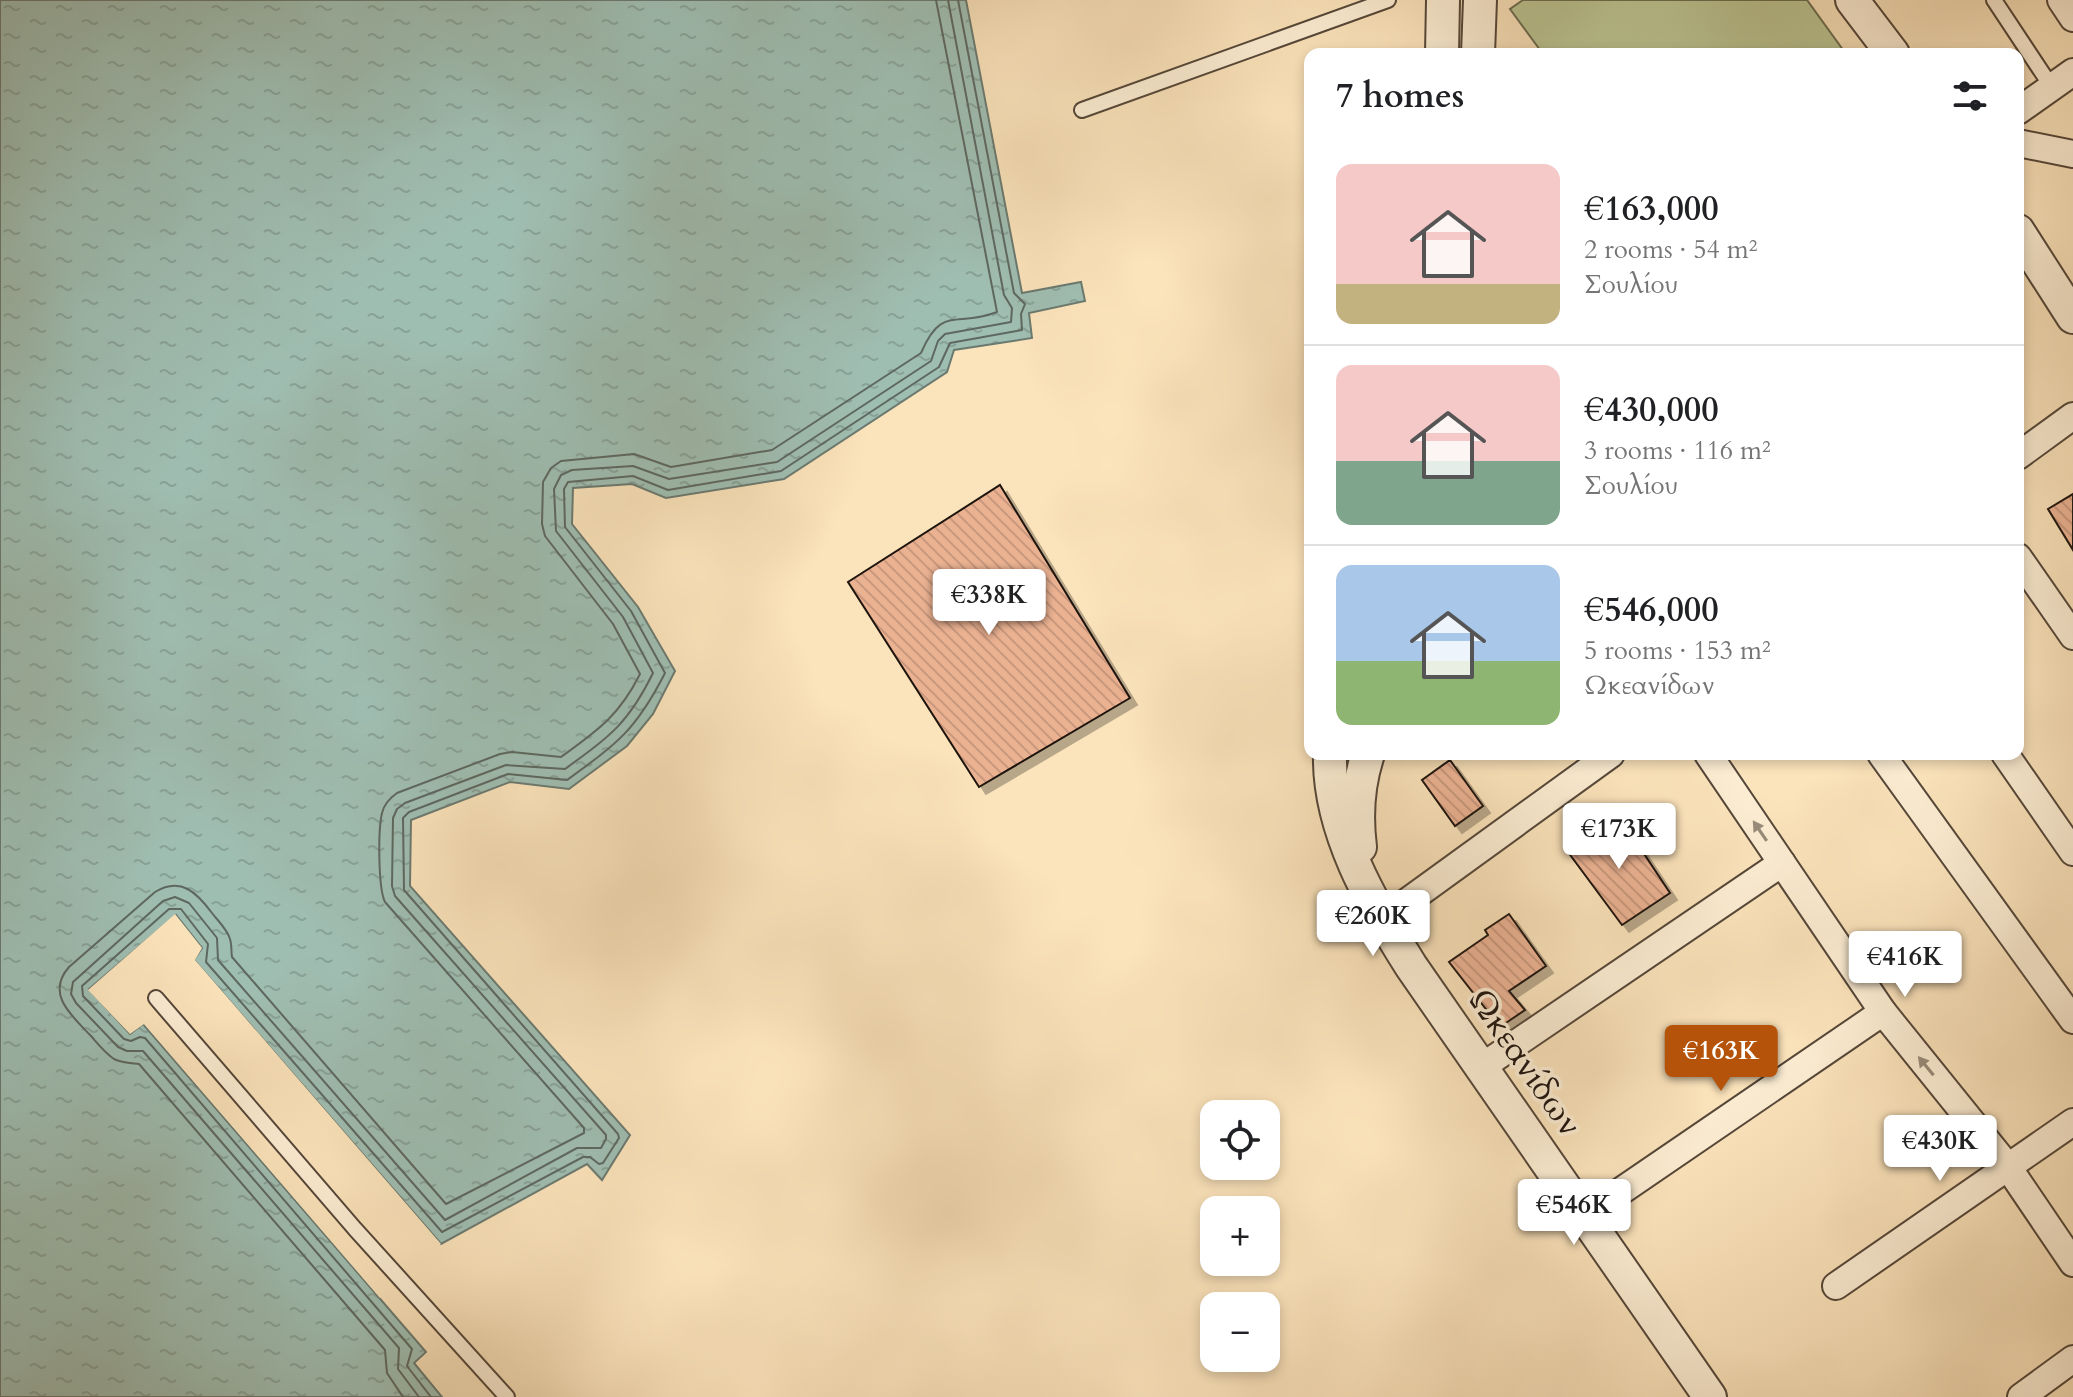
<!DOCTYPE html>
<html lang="en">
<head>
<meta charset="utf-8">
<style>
  body { margin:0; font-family:Cardo,serif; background:#f2f2f2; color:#202124; height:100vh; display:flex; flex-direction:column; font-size:30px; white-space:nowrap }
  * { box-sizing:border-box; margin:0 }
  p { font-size:26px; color:#757577 }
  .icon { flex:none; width:44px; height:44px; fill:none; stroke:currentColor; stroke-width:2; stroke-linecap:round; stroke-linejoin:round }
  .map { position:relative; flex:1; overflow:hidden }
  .side { position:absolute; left:1304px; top:48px; width:720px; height:712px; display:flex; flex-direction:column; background:#fff; border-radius:16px; box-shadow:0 4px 12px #0003 }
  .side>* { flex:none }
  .buttons { position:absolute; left:1200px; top:1100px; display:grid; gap:16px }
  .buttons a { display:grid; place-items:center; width:80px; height:80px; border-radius:16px; background:#fff; box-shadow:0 4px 12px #0003; font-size:40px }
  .price { position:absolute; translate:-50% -68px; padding:0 18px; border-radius:8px; background:#fff; color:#222; font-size:26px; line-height:52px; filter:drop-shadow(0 2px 4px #0008) }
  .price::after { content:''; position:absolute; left:50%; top:48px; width:24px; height:18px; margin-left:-12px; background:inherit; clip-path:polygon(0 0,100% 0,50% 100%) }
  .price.selected { background:#b45309; color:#fff }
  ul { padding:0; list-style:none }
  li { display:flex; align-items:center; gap:24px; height:200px; padding:0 32px }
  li+li { border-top:2px solid #e0e0e0 }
  li span { display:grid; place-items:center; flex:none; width:224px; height:160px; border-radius:16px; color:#555 }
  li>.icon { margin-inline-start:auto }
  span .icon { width:96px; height:96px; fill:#fffc; stroke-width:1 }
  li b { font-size:34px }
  h2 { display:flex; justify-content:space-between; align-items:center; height:96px; padding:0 32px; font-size:34px }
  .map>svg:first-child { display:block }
  .garden { fill:#bbc492; stroke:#6c6c50; stroke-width:2 }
  .water { fill:url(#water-ripples); stroke:#6b7a70; stroke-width:2 }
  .pier { fill:#fbe3bb }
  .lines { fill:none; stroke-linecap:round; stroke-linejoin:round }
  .shore { stroke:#5e6860; stroke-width:2 }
  .building { fill:url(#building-back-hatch); stroke:#1e130e; stroke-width:2; filter:url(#shadow) }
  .service-casing { stroke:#554739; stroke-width:18 }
  .minor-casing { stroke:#554739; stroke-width:30 }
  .tertiary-casing { stroke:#554739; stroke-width:36 }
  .service { stroke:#fcedd3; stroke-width:14 }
  .minor { stroke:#fcedd3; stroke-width:26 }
  .tertiary { stroke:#fcedd3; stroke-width:32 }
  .oneway { fill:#988b7a }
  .labels { text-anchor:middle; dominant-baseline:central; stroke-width:7; stroke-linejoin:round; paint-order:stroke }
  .street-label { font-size:34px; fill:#1e130e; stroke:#fcedd3 }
</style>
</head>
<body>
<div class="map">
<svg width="2073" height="1397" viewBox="0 0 2073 1397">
  <defs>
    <pattern id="water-ripples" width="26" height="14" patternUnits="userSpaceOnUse" patternTransform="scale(2)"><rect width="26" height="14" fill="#9fbeb2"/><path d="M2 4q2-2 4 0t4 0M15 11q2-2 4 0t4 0" fill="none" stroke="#88a298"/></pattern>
    <pattern id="building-back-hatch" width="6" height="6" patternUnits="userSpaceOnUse" patternTransform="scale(2)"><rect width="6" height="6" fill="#ebb292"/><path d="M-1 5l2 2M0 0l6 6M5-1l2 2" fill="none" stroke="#c9987d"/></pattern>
    <filter id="shadow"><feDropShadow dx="7" dy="7" stdDeviation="0" flood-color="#0004"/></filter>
  </defs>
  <rect width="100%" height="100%" fill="#fbe3bb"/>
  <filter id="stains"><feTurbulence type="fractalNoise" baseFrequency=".0025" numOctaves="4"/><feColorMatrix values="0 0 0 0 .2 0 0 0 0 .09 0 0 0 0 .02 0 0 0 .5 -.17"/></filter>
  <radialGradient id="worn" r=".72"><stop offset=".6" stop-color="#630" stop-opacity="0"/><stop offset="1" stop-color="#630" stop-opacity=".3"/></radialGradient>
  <!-- garden -->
  <path class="garden" d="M1523,0H1807L1846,54H1543L1510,9Z"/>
  <!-- water -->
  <path class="water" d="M0,0H966L1022,293L1081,282L1085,301L1029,313L1032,338L954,350L947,372L784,479L666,498L632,484L573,488L572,524L638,607L675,671L653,714L627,746L569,789L510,782L411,820L410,886L630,1135L602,1180L587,1164L441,1244L194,960L202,948L176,915L89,989L130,1034L143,1024L426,1352L414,1363L442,1397H0Z"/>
  <!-- pier -->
  <path class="pier" d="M175,914L202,948L195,960L441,1244L438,1246L191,963V959L197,948L175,920L94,990L131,1029L141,1020L146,1021L383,1295L380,1298L144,1024L130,1034L88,990Z"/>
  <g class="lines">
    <!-- shore -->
    <g class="shore">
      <path d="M403,1397L387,1373L385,1350L139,1064C130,1063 122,1063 114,1059C105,1053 98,1044 91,1036C72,1016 45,994 69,967L155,892C181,876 197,893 212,913C218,921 227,929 230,939C232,945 231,952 232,957L446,1204L584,1133V1128L385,902C378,888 378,829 382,813C384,804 390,798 397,793L500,754L512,752L561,757C598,730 619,716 640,674L613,624L545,536L542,524L543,482L551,468L561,461L634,454L671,467L772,450L921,353C942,304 956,328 997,312L936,0"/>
      <path d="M419,1397L398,1369L399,1348L143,1051H127L118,1047L76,1003L71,994L73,982L163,901L175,897L189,903L217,938L218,960L445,1220L577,1148H601L606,1139V1135L395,896L392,886L393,818L397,809L405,803L506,765L565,769C610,736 628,724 653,673L623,617L556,531L554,489L561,475L572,470L633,466L669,479L777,462L931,361L938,341L945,334L1011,322L1012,308L1004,295L948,0"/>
      <path d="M431,1397L407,1366L412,1349L145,1038L140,1037L131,1041L124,1039L83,996L82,986L169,909H181L208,944L206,962L442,1232L583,1157H590L599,1164L603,1163L619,1138L618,1134L404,890L403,818L409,812L508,774L567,780C618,743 636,730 665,673L631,611L565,527L564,489L568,482L633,476L668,490L781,471L939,367L950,343L1022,330L1021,314L1025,304L1014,293L958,0"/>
    </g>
  </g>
  <!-- building -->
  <g class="building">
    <path d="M1000,485L1130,698L979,787L848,582Z"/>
    <path d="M2073,494V550L2048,509Z"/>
    <path d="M1450,760L1483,806L1455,826L1422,780Z"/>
    <path d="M1619,816L1670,893L1622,925L1568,852Z"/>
    <path d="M1509,914L1546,966L1509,991L1525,1010L1500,1027L1449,962L1488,935L1485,930Z"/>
  </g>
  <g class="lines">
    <!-- service casing -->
    <g class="service-casing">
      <g id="service">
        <path d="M1994,0L2051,86"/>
        <path d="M1082,110L1388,0"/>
        <path d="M156,998L355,1229L507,1397"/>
      </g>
    </g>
    <!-- minor casing -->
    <g class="minor-casing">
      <g id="minor">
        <path d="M2061,0L2073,18"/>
        <path d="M2018,111L2073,72"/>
        <path d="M2018,143L2073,154"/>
        <path d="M2018,456L2073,416"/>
        <path d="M2018,557L2073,636"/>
        <path d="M1708,754L1883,1012L2008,1167L2073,1263"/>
        <path d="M1881,754L2073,1020"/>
        <path d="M2005,754L2073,852"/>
        <path d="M1382,920L1611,754"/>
        <path d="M1483,1066L1782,863"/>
        <path d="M1586,1215L1883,1012"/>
        <path d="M1836,1286L2073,1122"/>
        <path d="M2021,1397L2073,1359"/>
      </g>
    </g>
    <!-- tertiary casing -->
    <g class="tertiary-casing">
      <g id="tertiary">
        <path d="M1852,0L1893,54"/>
        <path d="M1442,54L1443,0"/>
        <path d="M1478,54L1480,0"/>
        <path d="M2018,231L2073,317"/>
        <path d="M1330,754C1328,830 1372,904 1411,966L1710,1397"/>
        <path d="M1360,847C1356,815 1358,784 1368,754"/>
      </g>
    </g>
    <!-- service -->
    <use href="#service" class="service"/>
    <!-- minor -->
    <use href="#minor" class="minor"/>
    <!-- tertiary -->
    <use href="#tertiary" class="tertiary"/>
  </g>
  <!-- one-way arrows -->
  <defs><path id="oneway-solid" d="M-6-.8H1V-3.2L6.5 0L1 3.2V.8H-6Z" transform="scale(2)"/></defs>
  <g class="oneway">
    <use href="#oneway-solid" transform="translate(1760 831) rotate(-124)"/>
    <use href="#oneway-solid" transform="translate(1926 1066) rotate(-129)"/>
  </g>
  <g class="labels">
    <!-- street labels -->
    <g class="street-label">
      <text transform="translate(1525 1062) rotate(55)">Ωκεανίδων</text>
    </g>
  </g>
  <rect width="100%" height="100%" filter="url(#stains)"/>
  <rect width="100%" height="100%" fill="url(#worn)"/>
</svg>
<div class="buttons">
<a><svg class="icon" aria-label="locate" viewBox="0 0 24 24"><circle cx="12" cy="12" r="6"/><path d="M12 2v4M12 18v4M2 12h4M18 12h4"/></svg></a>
<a>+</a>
<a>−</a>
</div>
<b class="price" style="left:989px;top:637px">€338K</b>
<b class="price" style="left:1619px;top:871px">€173K</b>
<b class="price" style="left:1373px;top:958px">€260K</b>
<b class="price" style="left:1905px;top:999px">€416K</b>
<b class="price selected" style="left:1721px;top:1093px">€163K</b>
<b class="price" style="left:1940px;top:1183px">€430K</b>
<b class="price" style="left:1574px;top:1247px">€546K</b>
<section class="side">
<h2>7 homes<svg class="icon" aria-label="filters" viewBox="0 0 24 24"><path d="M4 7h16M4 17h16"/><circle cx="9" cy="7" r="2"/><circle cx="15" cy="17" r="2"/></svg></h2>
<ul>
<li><span style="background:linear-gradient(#f6c9c9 75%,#c2b280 0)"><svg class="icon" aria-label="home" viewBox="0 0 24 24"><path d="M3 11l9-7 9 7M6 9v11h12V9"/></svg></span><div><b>€163,000</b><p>2 rooms · 54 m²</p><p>Σουλίου</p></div></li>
<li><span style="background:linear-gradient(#f6c9c9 60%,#7fa58c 0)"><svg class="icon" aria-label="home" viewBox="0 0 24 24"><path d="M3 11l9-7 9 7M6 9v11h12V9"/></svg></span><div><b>€430,000</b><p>3 rooms · 116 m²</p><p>Σουλίου</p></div></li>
<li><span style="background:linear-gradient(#a9c7e8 60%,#8fb573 0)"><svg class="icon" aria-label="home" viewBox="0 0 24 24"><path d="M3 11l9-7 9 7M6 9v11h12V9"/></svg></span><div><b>€546,000</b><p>5 rooms · 153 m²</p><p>Ωκεανίδων</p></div></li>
</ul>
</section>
</div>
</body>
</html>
